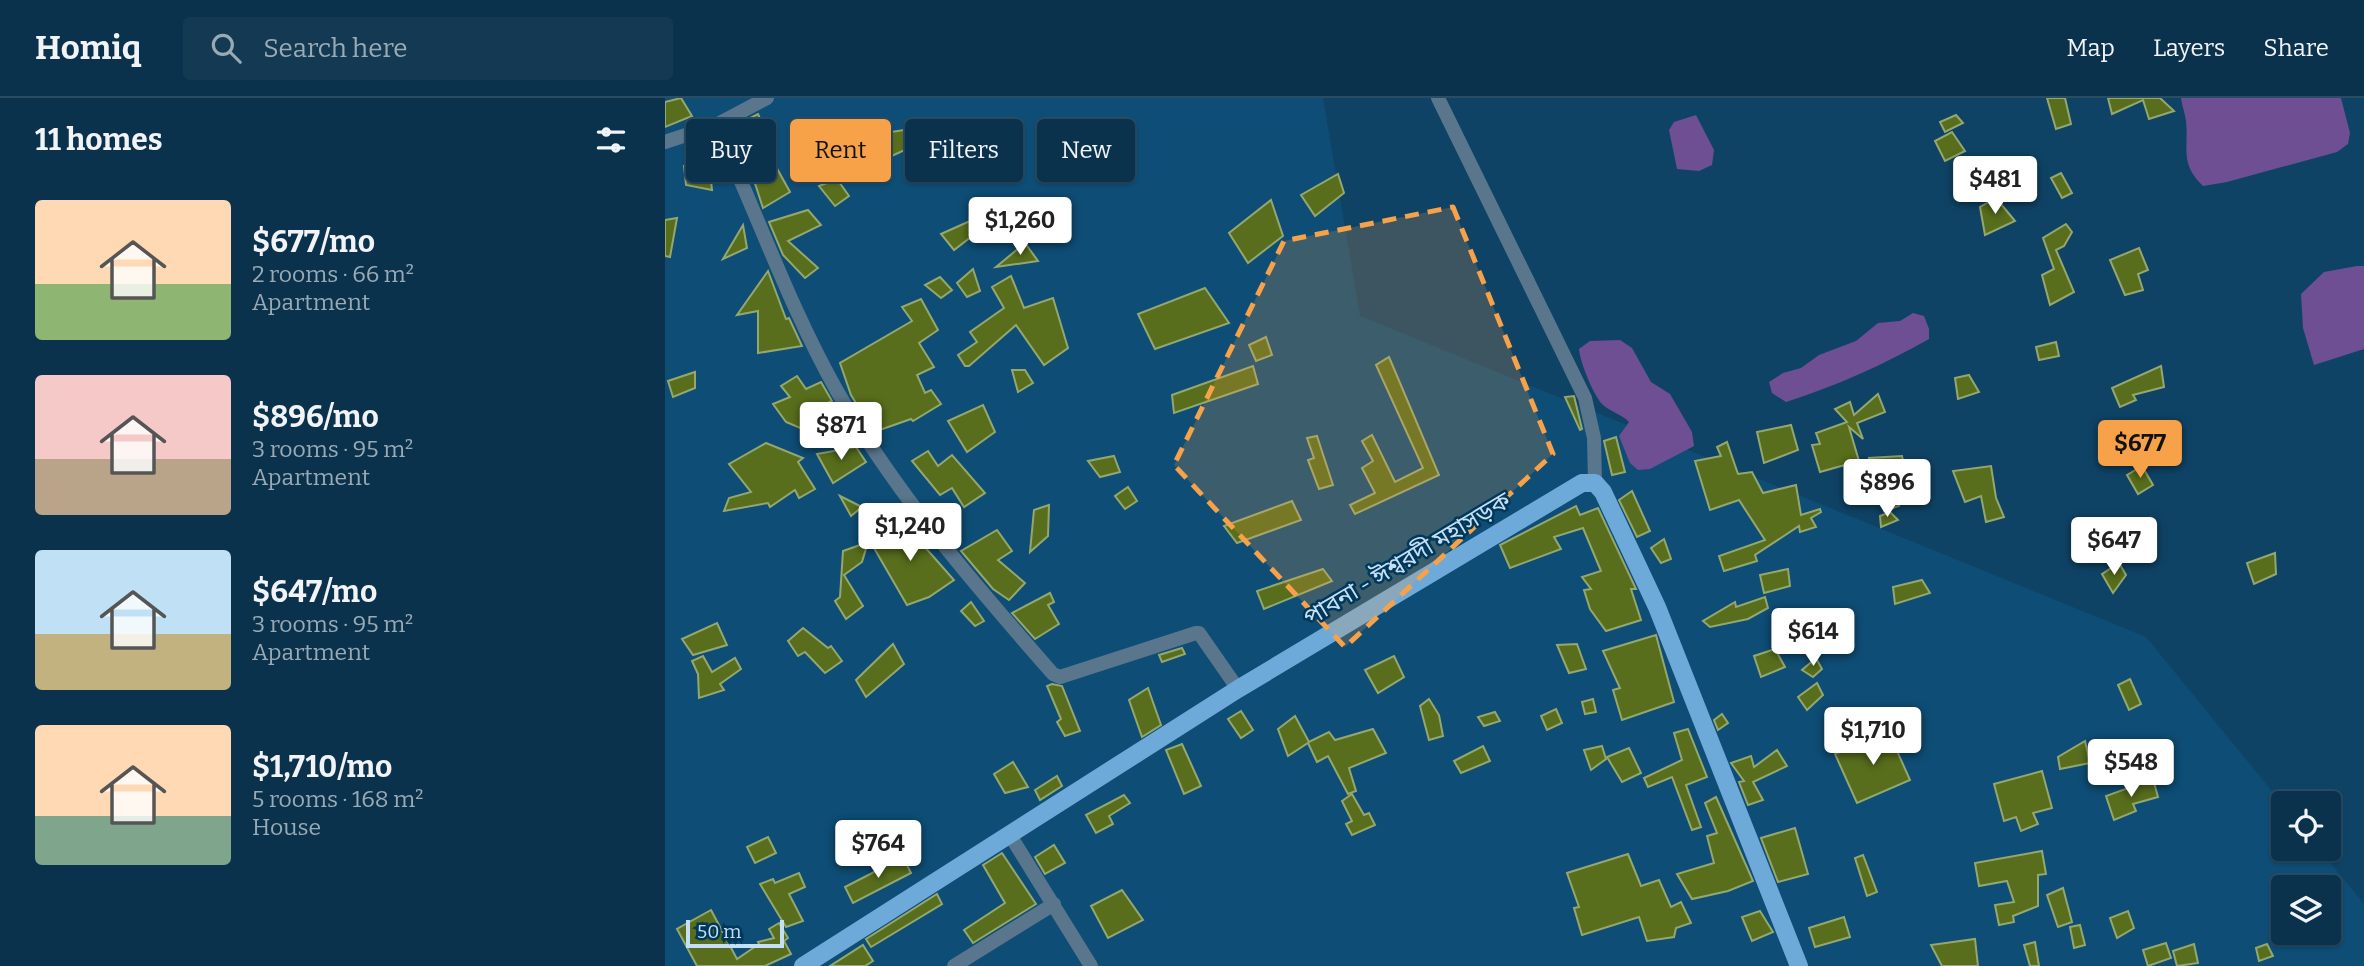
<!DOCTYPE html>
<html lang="en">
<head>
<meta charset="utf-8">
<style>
  body { margin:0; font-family:Bitter,"Noto Sans Bengali",serif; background:#143a53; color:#f1f3f6; height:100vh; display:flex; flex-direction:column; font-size:26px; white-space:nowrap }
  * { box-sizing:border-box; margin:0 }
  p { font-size:23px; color:#9aaab5 }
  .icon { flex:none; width:38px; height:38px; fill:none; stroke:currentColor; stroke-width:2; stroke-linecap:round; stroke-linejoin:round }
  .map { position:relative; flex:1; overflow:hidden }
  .panel { display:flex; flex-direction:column; background:#0b324c; width:665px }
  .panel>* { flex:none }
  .banner { position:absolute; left:21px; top:21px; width:665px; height:63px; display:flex; gap:14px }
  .tools { position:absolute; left:1606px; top:693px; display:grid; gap:14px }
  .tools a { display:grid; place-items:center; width:70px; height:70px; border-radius:7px; background:#0b324c; box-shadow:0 2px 5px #0004,0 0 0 2px #2b4d64; font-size:35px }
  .scale { position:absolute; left:21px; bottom:18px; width:98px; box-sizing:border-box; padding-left:7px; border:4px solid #c5dff4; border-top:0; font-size:19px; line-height:24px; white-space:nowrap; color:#c5dff4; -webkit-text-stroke:5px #00385b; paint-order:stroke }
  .price { position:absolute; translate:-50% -60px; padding:0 16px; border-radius:7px; background:#fff; color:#222; font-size:23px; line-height:46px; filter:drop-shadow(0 2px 4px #0008) }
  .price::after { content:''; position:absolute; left:50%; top:42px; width:21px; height:16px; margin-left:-10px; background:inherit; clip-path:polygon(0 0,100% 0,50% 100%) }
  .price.current { background:#f7a149; color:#111 }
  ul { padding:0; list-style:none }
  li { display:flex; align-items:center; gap:21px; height:175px; padding:0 35px }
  li span { display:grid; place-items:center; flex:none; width:196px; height:140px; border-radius:7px; color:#555 }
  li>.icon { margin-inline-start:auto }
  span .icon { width:84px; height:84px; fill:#fffc; stroke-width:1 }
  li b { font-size:30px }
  h2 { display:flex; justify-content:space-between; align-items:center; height:84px; padding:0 35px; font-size:30px }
  .pill { padding:0 24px; border-radius:7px; background:#0b324c; box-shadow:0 2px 5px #0004,0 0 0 2px #2b4d64; font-size:24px; line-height:63px }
  .pill.current { background:#f7a149; color:#111 }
  header { display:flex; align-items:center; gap:42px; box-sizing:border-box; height:98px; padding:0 35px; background:#0b324c; border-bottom:2px solid #2b4d64 }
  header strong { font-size:33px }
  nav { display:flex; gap:38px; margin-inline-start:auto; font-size:24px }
  .search { width:490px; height:63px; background:#143a53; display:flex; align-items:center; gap:18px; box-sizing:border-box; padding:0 24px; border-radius:7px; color:#9aaab5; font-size:26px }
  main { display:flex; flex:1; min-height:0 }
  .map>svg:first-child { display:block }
  .built { fill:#0e4d75; fill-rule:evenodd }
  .water { fill:#6e4f93 }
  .building { fill:#586e1c; stroke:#94a76f; stroke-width:2 }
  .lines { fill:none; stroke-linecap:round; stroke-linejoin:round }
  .street { stroke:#59768d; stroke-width:14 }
  .primary { stroke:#6eaad9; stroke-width:18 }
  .marked { fill:#f7a149; fill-opacity:0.2; stroke:#f7a149; stroke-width:5; stroke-dasharray:14 9; stroke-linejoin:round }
  .labels { text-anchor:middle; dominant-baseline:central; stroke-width:5; stroke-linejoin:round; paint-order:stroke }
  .street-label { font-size:24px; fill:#c5dff4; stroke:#00385b }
</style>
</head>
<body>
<header>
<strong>Homiq</strong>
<div class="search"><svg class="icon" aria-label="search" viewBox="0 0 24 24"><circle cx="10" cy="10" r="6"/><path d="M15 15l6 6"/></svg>Search here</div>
<nav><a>Map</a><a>Layers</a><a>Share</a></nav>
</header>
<main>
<section class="panel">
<h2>11 homes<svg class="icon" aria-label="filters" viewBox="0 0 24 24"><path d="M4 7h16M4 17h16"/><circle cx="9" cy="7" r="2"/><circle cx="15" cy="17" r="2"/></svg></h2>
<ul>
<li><span style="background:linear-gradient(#ffd9b3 60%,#8fb573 0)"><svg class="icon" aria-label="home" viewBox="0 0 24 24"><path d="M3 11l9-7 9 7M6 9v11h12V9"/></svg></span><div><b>$677/mo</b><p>2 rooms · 66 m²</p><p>Apartment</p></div></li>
<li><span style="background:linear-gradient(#f6c9c9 60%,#b9a48a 0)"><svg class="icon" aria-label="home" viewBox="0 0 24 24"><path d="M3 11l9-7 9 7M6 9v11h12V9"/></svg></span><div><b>$896/mo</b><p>3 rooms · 95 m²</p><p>Apartment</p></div></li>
<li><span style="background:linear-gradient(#bfe0f5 60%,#c2b280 0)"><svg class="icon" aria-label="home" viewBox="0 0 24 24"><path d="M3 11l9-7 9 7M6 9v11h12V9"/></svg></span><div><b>$647/mo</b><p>3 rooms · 95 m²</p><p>Apartment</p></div></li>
<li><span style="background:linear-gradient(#ffd9b3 65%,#7fa58c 0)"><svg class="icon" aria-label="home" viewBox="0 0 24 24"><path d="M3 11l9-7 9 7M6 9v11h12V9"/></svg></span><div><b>$1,710/mo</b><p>5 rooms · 168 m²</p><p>House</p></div></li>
</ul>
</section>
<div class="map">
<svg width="1699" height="868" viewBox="0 0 1699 868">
  <rect width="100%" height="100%" fill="#0f4366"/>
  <!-- built -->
  <path class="built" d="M0,0H658L695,218L1481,539L1619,708V751H1654L1699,806V868H0ZM1619,789H1664V835H1619Z"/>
  <!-- water -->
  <g class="water">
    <path d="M1516,0H1676L1685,35L1683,46L1672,54L1562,84L1538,88C1514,65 1524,49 1521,23C1520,15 1517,8 1516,0Z"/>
    <path d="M1031,17L1049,52L1047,67L1034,73L1012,71L1004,32L1009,24Z"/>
    <path d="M1692,168H1699V251L1649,267L1638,230L1636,196L1659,174Z"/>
    <path d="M1248,215L1259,218L1264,231V241C1218,267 1171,288 1121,304L1107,295L1104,284L1118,275L1136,270L1154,257L1191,243L1213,225L1235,223Z"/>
    <path d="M955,242L967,250L986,284L1005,296L1027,334L1029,348L985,371L973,372L965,365L954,338L964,324C957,316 945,314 937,306C928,296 915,264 914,251L925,243Z"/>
  </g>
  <!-- building -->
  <g class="building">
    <path d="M16,0L27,18L0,29V4Z"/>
    <path d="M1382,0H1400L1406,26L1391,31Z"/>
    <path d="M1443,0H1495L1509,13L1484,21L1478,2L1447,16Z"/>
    <path d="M93,16L105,44L99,47L125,94L98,110L81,58L77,61L63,31Z"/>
    <path d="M1291,17L1298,25L1280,34L1275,24Z"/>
    <path d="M252,30L264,52L271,48L281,65L261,75L244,50L218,62L206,37Z"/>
    <path d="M1287,34L1300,53L1280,63L1270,43Z"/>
    <path d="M44,65L47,92L21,87L19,68Z"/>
    <path d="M1396,75L1407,95L1397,100L1386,80Z"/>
    <path d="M673,76L679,95L650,118L636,97Z"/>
    <path d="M172,81L184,98L170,108L154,88Z"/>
    <path d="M1358,81L1363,90L1343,98L1340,89Z"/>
    <path d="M1331,100L1350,123L1320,137L1315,109Z"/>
    <path d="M606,102L618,138L583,165L564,135Z"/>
    <path d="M143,112L156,127L123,143L153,170L140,180L118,157L104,124Z"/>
    <path d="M12,120L5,159L0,158V122Z"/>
    <path d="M305,123L315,132L289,152L276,136Z"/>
    <path d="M1401,126L1407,134L1399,148L1391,152L1409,194L1385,207L1377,177L1389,171L1378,140Z"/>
    <path d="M78,127L82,150L58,161Z"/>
    <path d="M360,145L373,163L331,169Z"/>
    <path d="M1474,150L1483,172L1473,176L1478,192L1460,197L1445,162Z"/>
    <path d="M308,171L315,193L302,199L292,185Z"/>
    <path d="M103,173L121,221L124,220L137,248L93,255V213L72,217Z"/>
    <path d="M346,178L359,210L388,200L403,250L379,267L351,227L304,268H300L293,257L312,244L305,234L339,210L327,189Z"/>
    <path d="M275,179L287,192L276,200L260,187Z"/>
    <path d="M540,190L564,225L490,251L473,216Z"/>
    <path d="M256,201L273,232L254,245L269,269L252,277L260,295L266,292L276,306L248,323L246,321L209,334L186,297L175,265L247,223L237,209Z"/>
    <path d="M601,239L607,257L591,263L584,247Z"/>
    <path d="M1391,244L1394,258L1374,262L1371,249Z"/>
    <path d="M724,259L774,377L690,416L685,407L710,395L697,370L708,363L697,343L707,337L730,384L758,370L711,267Z"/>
    <path d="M588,268L593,286L509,315L507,297Z"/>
    <path d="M1496,268L1499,289L1468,297L1471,302L1455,309L1447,290Z"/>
    <path d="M347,272H360L368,285L353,294Z"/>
    <path d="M30,274V290L8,299L3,283Z"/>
    <path d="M1304,277L1314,294L1293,301L1290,280Z"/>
    <path d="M132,278L141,291L156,284L167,303L155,308L173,326L159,340L121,324L108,306L125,299L116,288Z"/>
    <path d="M1213,296L1220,314L1192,325L1198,341L1184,329L1194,363L1155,374L1147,347L1155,346L1151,335L1182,324L1170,311L1185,304L1189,317Z"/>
    <path d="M909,298L917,331L915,332L900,299Z"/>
    <path d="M318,307L330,334L302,354L283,323Z"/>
    <path d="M1126,327L1133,352L1099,365L1092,334Z"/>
    <path d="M652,338L668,387L654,391L643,362L649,360L642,340Z"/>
    <path d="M951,339L960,374L947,377L939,343Z"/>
    <path d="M1062,344L1073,376L1087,374L1098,395L1131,387L1136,417L1155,411L1156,414L1146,420L1151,429L1135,434L1134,428L1090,457L1092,463L1059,473L1054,458L1100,442L1074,402L1045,412L1030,363L1056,358L1052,349Z"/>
    <path d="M101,345L138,360L133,364L150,391L134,400L130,392L105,409L103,405L59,413L64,400L86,394L64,366Z"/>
    <path d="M191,349L201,364L168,385L152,356Z"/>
    <path d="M263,353L273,368L287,357L320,395L299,409L287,390L275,397L247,363Z"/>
    <path d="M449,358L455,374L435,379L423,363Z"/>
    <path d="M1237,358L1241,378L1225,383L1234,408L1219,413L1204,360Z"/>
    <path d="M1326,368L1331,400L1339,419L1321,424L1316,398L1300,404L1288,373Z"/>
    <path d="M1477,368L1488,387L1473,396L1462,377Z"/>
    <path d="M463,389L472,403L460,411L450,398Z"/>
    <path d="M967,393L985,433L972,439L954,402Z"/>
    <path d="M175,398L197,409L186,418Z"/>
    <path d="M627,403L636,422L572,445L559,428Z"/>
    <path d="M384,407L383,438L365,454L369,412Z"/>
    <path d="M911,408L915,417L933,410L971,491H966L976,522L941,533L925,511L919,492L926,491L917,479L936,473L918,430L889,439L896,451L845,470L835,447Z"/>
    <path d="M1225,414L1233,422L1216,429L1215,418Z"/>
    <path d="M245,421L256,435L251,439L289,482L264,499L242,507L202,438L219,429L225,437Z"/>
    <path d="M332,432L347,453L333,462L360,485L344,502L328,491L296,453Z"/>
    <path d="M999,441L1006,461L996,465L986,450Z"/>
    <path d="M203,444L197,464L179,477L198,508L181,521L170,503L175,499L178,453Z"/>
    <path d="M1610,455L1611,476L1589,486L1582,465Z"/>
    <path d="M1454,465L1461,477L1448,495L1437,476Z"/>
    <path d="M658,471L667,483L599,511L592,493Z"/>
    <path d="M1123,471L1125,488L1099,495L1095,477Z"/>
    <path d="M1257,482L1265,495L1230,506L1228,489Z"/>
    <path d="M385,495L389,504L383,507L394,526L370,541L347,515Z"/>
    <path d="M1100,499L1103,510L1083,521L1045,529L1038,523L1070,504L1071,509Z"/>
    <path d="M306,504L319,523L310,528L296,513Z"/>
    <path d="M1149,520L1161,542L1146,545L1137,525Z"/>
    <path d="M52,525L62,547L28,557L17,541Z"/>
    <path d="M138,530L163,550L166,548L177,563L160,575L140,554L133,558L123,543Z"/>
    <path d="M991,537L1009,604L957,622L948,592L955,590L938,553Z"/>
    <path d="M228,546L239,566L201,599L191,582Z"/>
    <path d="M912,546L921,571L904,575L892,547Z"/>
    <path d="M517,550L520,556L497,564L494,557Z"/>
    <path d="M1110,551L1120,569L1096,579L1089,558Z"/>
    <path d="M38,558L47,574L70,560L76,571L55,586L59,592L34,600L33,576L27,563Z"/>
    <path d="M729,558L739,579L713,595L700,572Z"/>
    <path d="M1151,560L1157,571L1148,579L1137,572Z"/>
    <path d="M1465,581L1476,606L1464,612L1453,587Z"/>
    <path d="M1152,585L1158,597L1142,612L1133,599Z"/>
    <path d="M387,586L397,588L415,633L400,638L392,624L396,621L382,588Z"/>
    <path d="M483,590L496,627L477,639L464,602Z"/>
    <path d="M764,601L774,617L778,638L764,642L755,608Z"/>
    <path d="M928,601L931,614L920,616L917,604Z"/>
    <path d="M891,611L897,625L882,632L876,618Z"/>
    <path d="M576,613L588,632L576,640L563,621Z"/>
    <path d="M830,614L835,623L819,628L813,619Z"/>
    <path d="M1057,616L1063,625L1053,632L1049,622Z"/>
    <path d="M630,618L644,644L664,634L670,642L708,631L721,655L684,670L691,693L683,696L663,658L652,664L643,645L623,658L613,631Z"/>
    <path d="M1023,631L1042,679L1021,687L1036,729L1027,732L1007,679L983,689L979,680L1017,662L1009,635Z"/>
    <path d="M1223,633L1245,682L1192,705L1170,656Z"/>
    <path d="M1420,643L1425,665L1395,671L1393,659Z"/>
    <path d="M517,646L536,688L519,696L501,652Z"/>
    <path d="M818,648L825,663L796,675L789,663Z"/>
    <path d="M937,648L941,661L926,672L919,652Z"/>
    <path d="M964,650L976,675L957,684L942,659Z"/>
    <path d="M1112,652L1122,668L1088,684L1098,702L1083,707L1074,684L1079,683L1066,665L1086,658L1089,669Z"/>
    <path d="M348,664L363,689L340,695L329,676Z"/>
    <path d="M1377,673L1387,710L1368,715L1373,726L1356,733L1351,719L1339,723L1329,686Z"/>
    <path d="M392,678L397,688L375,702L370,692Z"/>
    <path d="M1488,681L1493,699L1468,706L1471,713L1449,722L1441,698Z"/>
    <path d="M687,696L699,717L704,715L710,727L687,737L681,726L687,723L677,703Z"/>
    <path d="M459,697L465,705L444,718L448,726L431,735L421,717Z"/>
    <path d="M1051,699L1088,783L1063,793L1027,801L1012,776L1049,765L1042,738L1052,735L1040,705Z"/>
    <path d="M1130,730L1143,776L1113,784L1096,740Z"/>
    <path d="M103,739L111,755L90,765L82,749Z"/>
    <path d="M389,747L400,765L380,776L370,759Z"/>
    <path d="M1377,753L1381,776L1373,777V808L1348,818L1349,824L1334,827L1330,807L1349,804L1342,783L1314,788L1310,765Z"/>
    <path d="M337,755L371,806L308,845L299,832L340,805L318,767Z"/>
    <path d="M963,756L976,788L994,782L1006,809L1016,804L1026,825L1011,830L1009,839L982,843L974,819L917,837L909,810L914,809L902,775Z"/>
    <path d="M1198,757L1212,794L1202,798L1190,760Z"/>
    <path d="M238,759L246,775L188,805L180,789Z"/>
    <path d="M134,775L140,789L124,796L138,823L121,829L95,786L108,781L110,785Z"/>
    <path d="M1398,790L1407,824L1393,829L1382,797Z"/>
    <path d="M457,792L478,822L443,840L426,808Z"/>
    <path d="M272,796L277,806L206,849L201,841Z"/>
    <path d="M46,812L72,861L94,846L93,844L109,840L104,831L114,825L123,840L119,843L126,856L100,868H32L12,831Z"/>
    <path d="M1095,813L1108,834L1087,843L1077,819Z"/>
    <path d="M1463,813L1469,830L1452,840L1445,820Z"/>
    <path d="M1179,819L1185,839L1150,849L1144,830Z"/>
    <path d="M1415,827L1420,847L1409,850L1405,829Z"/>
    <path d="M1310,841L1313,868H1277L1266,847Z"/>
    <path d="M1370,844L1374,868H1365L1359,847Z"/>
    <path d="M1501,845L1506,860L1483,868L1478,852Z"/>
    <path d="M1529,846L1533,865L1512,868L1508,853Z"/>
    <path d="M1602,846L1608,858L1594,863L1591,850Z"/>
    <path d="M198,847L208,863L200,868H165Z"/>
  </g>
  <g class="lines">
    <!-- street -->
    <g class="street">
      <path d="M773,0L920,300L929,340L930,385"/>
      <path d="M51,27C92,115 124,208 172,293C231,396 310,487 388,576L395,579L531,535H534L573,591"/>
      <path d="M0,44L51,27L102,0"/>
      <path d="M345,737L426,868"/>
      <path d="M289,868L389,806"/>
    </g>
    <!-- primary -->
    <path class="primary" d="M138,868L573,591L917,385H930L938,394L992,509L1134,868"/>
  </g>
  <!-- marked area -->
  <path class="marked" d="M788,109L888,356L680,549L509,367L619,143Z"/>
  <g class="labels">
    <!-- street labels -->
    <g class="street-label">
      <text transform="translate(742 461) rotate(-31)">পাবনা - ঈশ্বরদী মহাসড়ক</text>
    </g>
  </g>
</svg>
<div class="tools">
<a><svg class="icon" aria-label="locate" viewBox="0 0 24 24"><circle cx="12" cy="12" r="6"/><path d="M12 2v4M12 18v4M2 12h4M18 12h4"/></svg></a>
<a><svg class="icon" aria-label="layers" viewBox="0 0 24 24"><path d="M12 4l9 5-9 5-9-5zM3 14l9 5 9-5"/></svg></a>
</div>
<div class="scale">50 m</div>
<b class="price" style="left:1330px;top:118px">$481</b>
<b class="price" style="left:355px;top:159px">$1,260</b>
<b class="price" style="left:176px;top:364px">$871</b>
<b class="price current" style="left:1475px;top:382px">$677</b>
<b class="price" style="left:1222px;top:421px">$896</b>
<b class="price" style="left:245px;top:465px">$1,240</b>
<b class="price" style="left:1449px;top:479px">$647</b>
<b class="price" style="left:1148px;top:570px">$614</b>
<b class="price" style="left:1208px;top:669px">$1,710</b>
<b class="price" style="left:1466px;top:701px">$548</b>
<b class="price" style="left:213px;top:782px">$764</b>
<div class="banner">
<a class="pill">Buy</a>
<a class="pill current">Rent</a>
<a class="pill">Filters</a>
<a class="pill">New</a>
</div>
</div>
</main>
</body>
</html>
